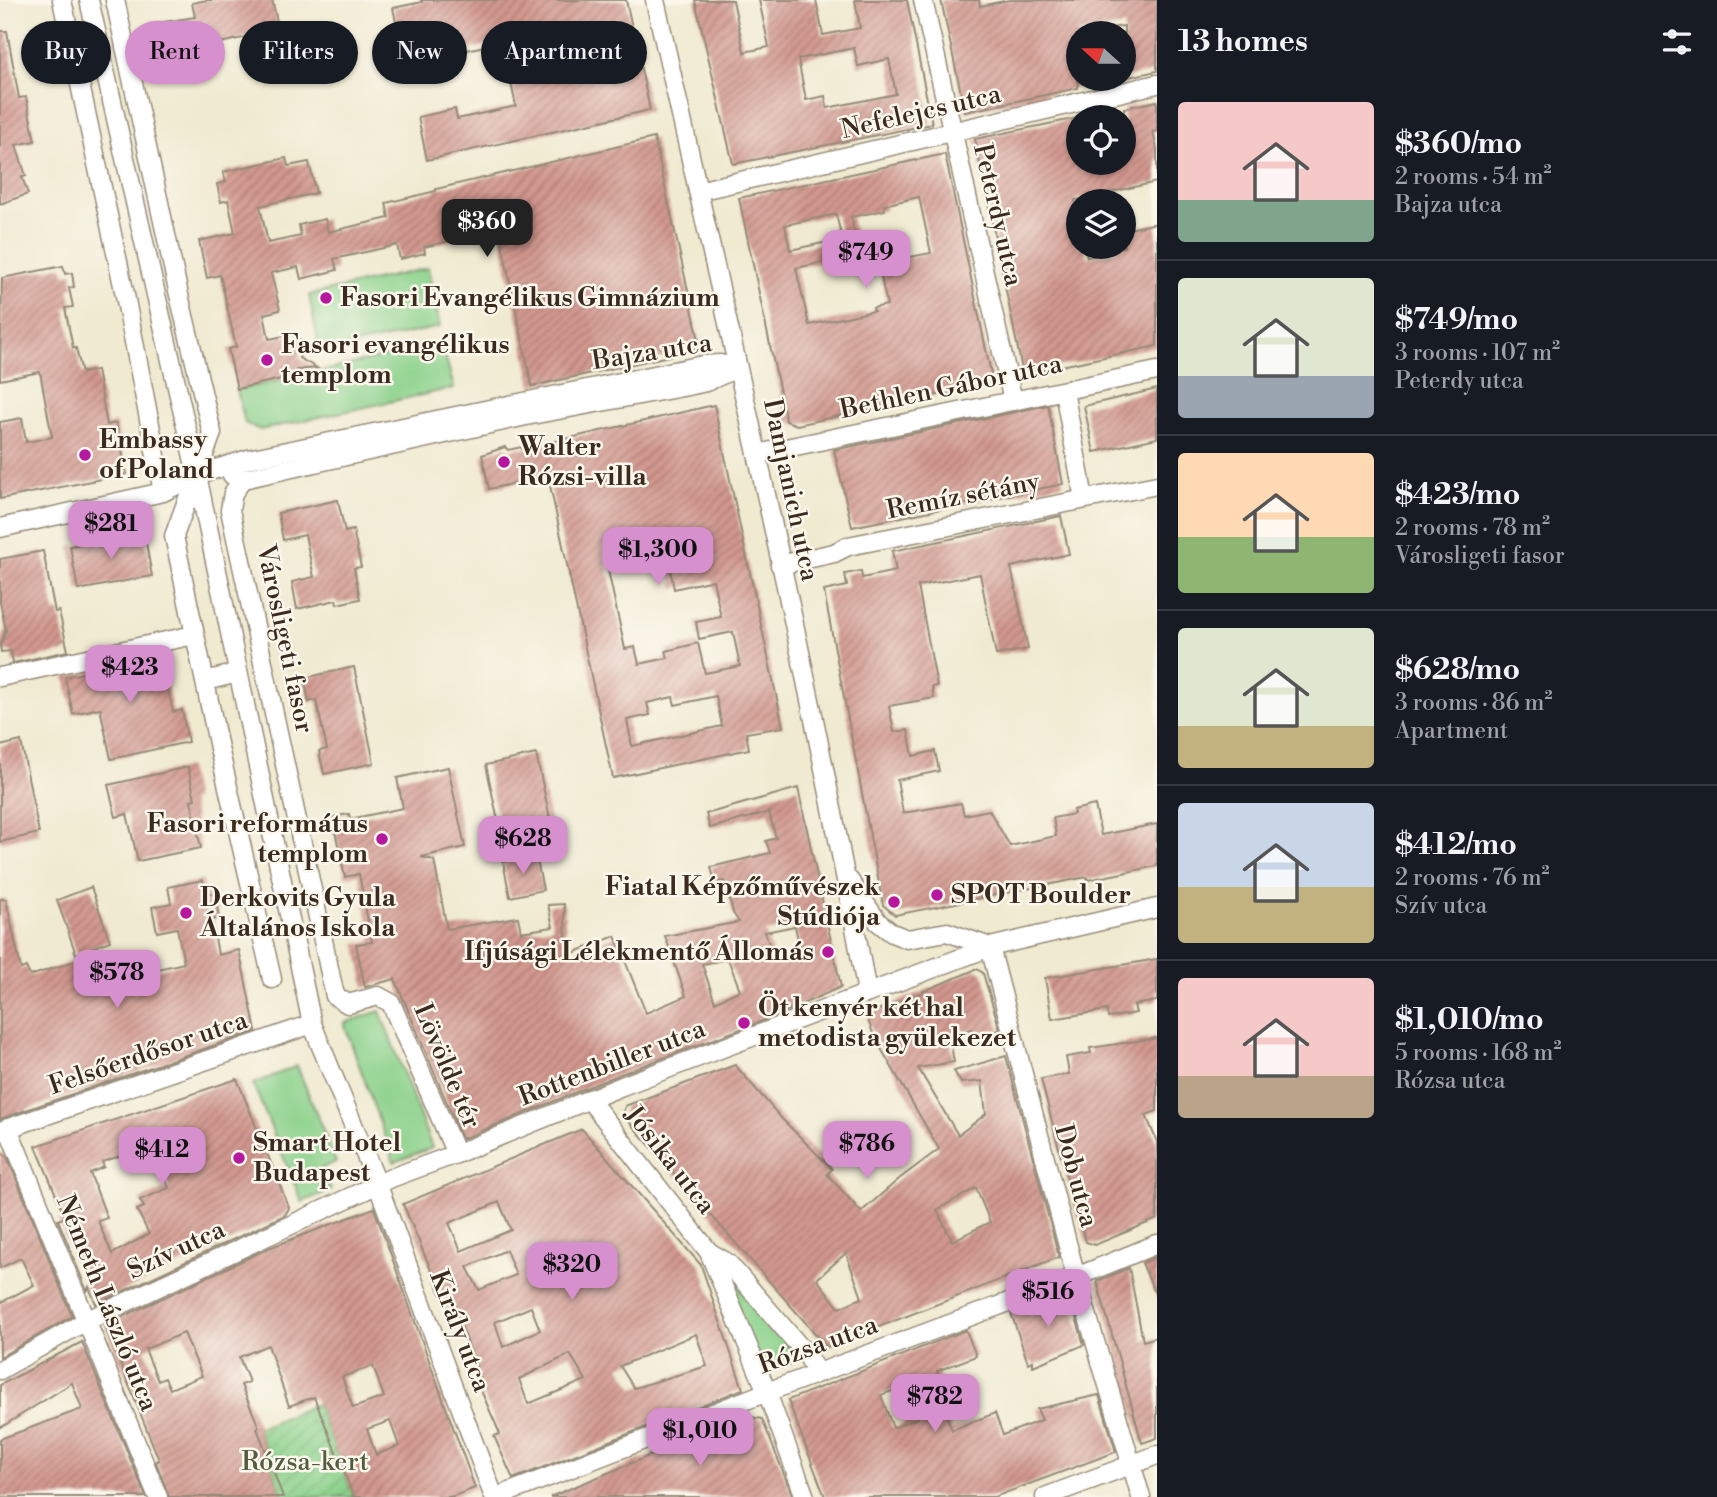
<!DOCTYPE html>
<html lang="en">
<head>
<meta charset="utf-8">
<style>
  body { margin:0; font-family:"Libre Bodoni",serif; background:#242831; color:#f1f3f6; height:100vh; display:flex; flex-direction:column; font-size:26px; white-space:nowrap }
  * { box-sizing:border-box; margin:0 }
  p { font-size:23px; color:#9ea1a6 }
  .icon { flex:none; width:38px; height:38px; fill:none; stroke:currentColor; stroke-width:2; stroke-linecap:round; stroke-linejoin:round }
  .map { position:relative; flex:1; overflow:hidden }
  .sheet { display:flex; flex-direction:column; background:#171b24; width:560px }
  .sheet>* { flex:none }
  .hud { position:absolute; left:21px; top:21px; width:665px; height:63px; display:flex; gap:14px }
  .needle { width:46px; rotate:291deg }
  .tools { position:absolute; left:1066px; top:21px; display:grid; gap:14px }
  .tools a { display:grid; place-items:center; width:70px; height:70px; border-radius:50%; background:#171b24; box-shadow:0 2px 5px #0004; font-size:35px }
  .price { position:absolute; translate:-50% -60px; padding:0 16px; border-radius:14px; background:#d690ce; color:#111; font-size:23px; line-height:46px; filter:drop-shadow(0 2px 4px #0008) }
  .price::after { content:''; position:absolute; left:50%; top:42px; width:21px; height:16px; margin-left:-10px; background:inherit; clip-path:polygon(0 0,100% 0,50% 100%) }
  .price.on { background:#222; color:#fff }
  ul { padding:0; list-style:none }
  li { display:flex; align-items:center; gap:21px; height:175px; padding:0 21px }
  li+li { border-top:2px solid #363941 }
  li span { display:grid; place-items:center; flex:none; width:196px; height:140px; border-radius:7px; color:#555 }
  li>.icon { margin-inline-start:auto }
  span .icon { width:84px; height:84px; fill:#fffc; stroke-width:1 }
  li b { font-size:30px }
  h2 { display:flex; justify-content:space-between; align-items:center; height:84px; padding:0 21px; font-size:30px }
  .pill { padding:0 24px; border-radius:32px; background:#171b24; box-shadow:0 2px 5px #0004; font-size:24px; line-height:63px }
  .pill.on { background:#d690ce; color:#111 }
  main { display:flex; flex:1; min-height:0 }
  .map>svg:first-child { display:block }
  .park { fill:#8cd28c; stroke:#647e55; stroke-width:2 }
  .garden { fill:url(#garden-furrows); stroke:#647e55; stroke-width:2 }
  .building { fill:url(#building-hatch); fill-rule:evenodd }
  .lines { fill:none; stroke-linecap:round; stroke-linejoin:round }
  .minor-casing { stroke:#968a78; stroke-width:21 }
  .minor { stroke:#fff; stroke-width:18 }
  .poi-dot { fill:#b5179e; stroke:#fbf7ec; stroke-width:2.5 }
  .labels { text-anchor:middle; dominant-baseline:central; stroke-width:5; stroke-linejoin:round; paint-order:stroke }
  .street-label { font-size:26px; fill:#3b2a1e; stroke:#fbf7ec }
  .poi-label { font-size:26px; font-weight:bold; fill:#3b2a1e; stroke:#fbf7ec; text-anchor:start }
  .park-label { font-size:26px; fill:#535c3f; stroke:#fbf7ec }
</style>
</head>
<body>
<main>
<div class="map">
<svg width="1157" height="1497" viewBox="0 0 1157 1497">
  <defs>
    <pattern id="garden-furrows" width="10" height="10" patternUnits="userSpaceOnUse" patternTransform="scale(1.75)"><rect width="10" height="10" fill="#8cd28c"/><path d="M-1 1l2-2M0 10L10 0M9 11l2-2" fill="none" stroke="#7ab478"/></pattern>
    <pattern id="building-hatch" width="6" height="6" patternUnits="userSpaceOnUse" patternTransform="scale(1.75)"><rect width="6" height="6" fill="#d2988f"/><path d="M-1 1l2-2M0 6l6-6M5 7l2-2" fill="none" stroke="#ac7c74"/></pattern>
  </defs>
  <rect width="100%" height="100%" fill="#fbf7ec"/>
  <filter id="ink" filterUnits="userSpaceOnUse"><feTurbulence type="fractalNoise" baseFrequency=".0143" numOctaves="2"/><feDisplacementMap in="SourceGraphic" scale="14" xChannelSelector="R" yChannelSelector="G"/><feConvolveMatrix kernelMatrix="1 2 1 2 8 2 1 2 1" color-interpolation-filters="sRGB"/></filter>
  <filter id="wash" filterUnits="userSpaceOnUse"><feTurbulence type="fractalNoise" baseFrequency=".00686" numOctaves="4" result="noise"/><feDisplacementMap in="SourceGraphic" scale="28" xChannelSelector="R" yChannelSelector="G"/><feGaussianBlur stdDeviation="1.57" result="paint"/><feColorMatrix in="noise" values="0 0 0 0 0 0 0 0 0 0 0 0 0 0 0 0 0 1.4 0 .05"/><feComposite in="paint" operator="in"/></filter>
  <g filter="url(#wash)">
    <rect width="100%" height="100%" fill="#f0ead1"/>
    <!-- park -->
    <g class="park">
      <path d="M428,268L440,327L320,352L309,295Z"/>
      <path d="M442,344L454,388L260,430L245,423L237,390Z"/>
      <path d="M380,1011L432,1148L394,1162L344,1023Z"/>
      <path d="M297,1066L336,1162L322,1168L331,1190L302,1202L253,1084Z"/>
      <path d="M725,1268L801,1358L777,1368L773,1362L758,1366Z"/>
    </g>
    <!-- garden -->
    <path class="garden" d="M317,1404L354,1497H283L257,1428Z"/>
    <g id="blocks">
      <!-- building -->
      <g class="building">
        <path d="M207,0H272L279,30L202,47L200,39L156,47L152,24L195,17L192,3Z"/>
        <path d="M421,0H626L650,110L427,160L418,117L455,109L457,119L516,106L502,42L405,64L393,8L422,2Z"/>
        <path d="M695,0H733L744,52L769,47L759,0H816L823,35L860,28L855,0H907L932,124L733,164ZM854,48L858,66L889,59L896,94L827,108L825,96L806,100L798,59Z"/>
        <path d="M941,0H979L980,6L1009,0H1157V71L1124,78V26L1078,33V88L965,112Z"/>
        <path d="M0,31H7L19,98L26,97L35,141L16,145L26,176L22,177L28,194L0,204Z"/>
        <path d="M1157,101V131L1153,132L1157,149V182L1075,200L1078,216V247H1084L1087,257L1117,251L1116,247H1124V230L1157,223V346L1023,374L975,139L1078,118V163H1124V108Z"/>
        <path d="M654,138L701,349L532,386L499,229L424,247L425,253L400,259L397,245L334,259L337,270L301,279L298,267L271,273L280,310L264,314L269,339L294,334L303,343L299,358L317,368L296,370L298,375L237,389L228,349L236,347L220,275L207,278L199,241L235,233L228,200L221,202L217,184L226,182L223,172L286,158L288,166L309,162L316,193L260,206L268,243L301,236L299,225L325,219L328,232L389,218L386,203L436,191V189Z"/>
        <path d="M945,154L993,383L797,425L786,421L739,198ZM919,197L931,253L878,263L887,305L873,308L874,311L809,325L796,268L848,257L847,252L858,250L851,217L885,210L884,205ZM836,214L842,239L790,250L785,225Z"/>
        <path d="M63,266L65,274L72,273L74,287L69,288L73,307L65,308L73,348H76L82,373L97,370L107,425L116,423L127,474L0,499V422L22,418L26,442L52,437L40,372L0,380L2,278Z"/>
        <path d="M1157,389V438L1094,452L1084,406Z"/>
        <path d="M714,405L783,727L746,733L749,749L613,778L548,476L489,489L482,455L505,447L508,450L522,447V449ZM670,531L678,566L670,568L674,589L713,580L721,617L696,622L699,639L733,632L740,666L705,673L698,643L666,651L668,658L639,664L635,647L625,649L603,547ZM716,696L722,726L632,746L627,720L650,715L647,703L673,697L675,705Z"/>
        <path d="M1048,405L1063,484L852,527L834,450Z"/>
        <path d="M338,500L345,532L353,530L361,567L354,568L360,599L337,604L336,600L297,609L292,582L314,577L305,535L283,540L278,513Z"/>
        <path d="M1061,516L1069,554L1011,567L1028,649L996,655L980,574L918,586L937,686L932,687L934,698L889,706L894,732L908,730L913,756L935,751L939,771L897,780L903,813L961,803L964,815L989,810L1010,846L1056,836L1053,818L1074,814L1073,810L1095,805L1101,835L1157,824V866L1088,880L1087,877L895,915L883,905L824,591L847,586L845,574L861,571L862,578L896,571L892,551Z"/>
        <path d="M144,532L152,576L78,590L70,546Z"/>
        <path d="M43,551L55,612L59,611L68,651L13,663L11,651L1,652L0,645L6,630L0,602V559Z"/>
        <path d="M160,654L173,712L182,710L188,742L111,759L100,708L73,714L65,677L101,669L100,667Z"/>
        <path d="M354,667L374,763L324,774L319,751L327,749L316,700L309,702L304,678Z"/>
        <path d="M21,741L39,833L0,842V746Z"/>
        <path d="M536,754L552,828L533,833L531,823L500,830L486,765Z"/>
        <path d="M188,767L195,799L191,800L201,848L138,861L127,814L116,817L108,785Z"/>
        <path d="M448,767L465,847L421,857L434,860L447,929L518,917L521,932L553,927L548,905L564,904L567,951L573,950V953L615,936L646,1013L686,996L665,936L739,922L733,913L725,881L715,883L711,867L770,853L766,841L776,838L769,812L710,828L706,814L798,788L841,987L778,1015L618,1075L462,1139L395,979L365,987L356,944L372,942L359,874L345,877L332,817L349,814L350,819L403,808L397,778ZM795,926L802,959L775,961L765,932ZM728,959L740,990L715,1002L702,964Z"/>
        <path d="M536,855L543,890L510,897L503,862Z"/>
        <path d="M203,880L205,894L215,893L219,918L212,920L218,955L239,950L256,1031L0,1119V899H6L21,969L26,967L30,976L84,958L93,984L184,963L177,928L157,932L152,907L171,903L168,887Z"/>
        <path d="M91,887L110,941L76,954L57,900Z"/>
        <path d="M1157,959V1001L1134,1005L1136,1013L1108,1018L1107,1010L1052,1019L1045,978Z"/>
        <path d="M977,969L983,973L1000,1030L975,1036L972,1029L949,1033L954,1062L918,1068L958,1135L986,1114L982,1081L961,1083L954,1071L1006,1056L1059,1257L827,1347L623,1115L625,1106L735,1065L782,1119L832,1169L827,1174L861,1212L899,1179L939,1149L875,1038L866,1015ZM976,1188L990,1222L952,1241L937,1210ZM846,1253L862,1298L839,1308L817,1279Z"/>
        <path d="M1157,1038V1111L1146,1115L1157,1142V1219L1095,1245L1086,1242L1079,1217L1077,1218L1041,1079L1069,1074L1066,1057L1091,1053L1090,1048Z"/>
        <path d="M237,1079L289,1208L285,1215L96,1304L89,1287L87,1291L58,1220L65,1217L36,1146ZM147,1147L151,1157L156,1155L169,1188L140,1200L144,1207L137,1210L149,1234L112,1254L98,1221L107,1218L90,1173L104,1167L102,1162Z"/>
        <path d="M582,1129L701,1265L743,1389L513,1479L494,1436L500,1434L476,1379L480,1377L459,1320L453,1322L403,1204ZM499,1202L511,1230L461,1251L449,1223ZM506,1250L516,1275L479,1290L467,1267ZM531,1307L540,1330L503,1347L495,1322ZM696,1334L707,1366L634,1388L620,1366ZM570,1354L586,1380L528,1404L519,1379Z"/>
        <path d="M0,1152L7,1156L72,1316L0,1357V1303L34,1285L21,1258L0,1268Z"/>
        <path d="M374,1208L475,1488L451,1497H354L314,1397L289,1406L268,1345L239,1357L249,1382L241,1385L259,1427L257,1428L283,1497H169L156,1462L159,1460L105,1325L269,1248ZM184,1333L202,1376L170,1389L165,1378L158,1381L145,1349ZM373,1366L384,1397L353,1408L342,1377ZM390,1421L399,1446L376,1455L367,1429Z"/>
        <path d="M1157,1257V1298L1142,1263Z"/>
        <path d="M1129,1268L1143,1341L1157,1337V1438L1142,1443L1097,1281Z"/>
        <path d="M1069,1292L1084,1345L1033,1366V1361L1028,1363L1011,1313Z"/>
        <path d="M966,1330L976,1356L937,1371L948,1399L941,1401L952,1430L995,1413L1003,1435L1042,1420L1037,1409L1099,1395L1116,1452L994,1497H825L788,1400ZM906,1386L918,1418L893,1428L881,1395Z"/>
        <path d="M82,1342L146,1497H0V1439L82,1409L72,1383L0,1428V1385Z"/>
        <path d="M745,1416L762,1419L793,1497H550Z"/>
      </g>
    </g>
  </g>
  <g filter="url(#ink)">
    <use href="#blocks" fill-opacity="0" stroke="#968a78" stroke-width="2"/>
    <g class="lines">
      <!-- minor casing -->
      <g class="minor-casing">
        <g id="minor">
          <path d="M62,0L125,295L163,492"/>
          <path d="M89,0L197,475L312,1024L377,1183L494,1497"/>
          <path d="M115,0L179,295L212,433L174,536L219,748L272,979"/>
          <path d="M655,0C729,330 807,660 867,993"/>
          <path d="M923,0L1013,401"/>
          <path d="M698,191L1157,84"/>
          <path d="M1064,391L1084,499"/>
          <path d="M757,454L1157,371"/>
          <path d="M232,475L243,479L526,416L688,386L706,382L737,368"/>
          <path d="M243,479L233,493L230,510L335,996L348,1004L378,996L391,1003L456,1154"/>
          <path d="M0,528L163,492L197,475L248,459L703,365L720,364L737,368"/>
          <path d="M780,565L834,553L848,546L1157,485"/>
          <path d="M0,677L194,635"/>
          <path d="M205,681L238,673"/>
          <path d="M849,880L878,922L892,933L907,939L947,932L990,947"/>
          <path d="M990,947L1076,1277L1141,1497"/>
          <path d="M589,1099L709,1252L767,1392L805,1497"/>
          <path d="M8,1128L158,1497"/>
          <path d="M0,1131L312,1024"/>
          <path d="M709,1252L728,1263L807,1355L817,1373"/>
          <path d="M0,1370L86,1321L391,1178L456,1154L622,1086L990,947L1157,908"/>
          <path d="M497,1497L767,1392L1076,1277L1157,1244"/>
          <path d="M1045,1497L1157,1455"/>
        </g>
      </g>
      <!-- minor -->
      <use href="#minor" class="minor"/>
    </g>
  </g>
  <!-- markers -->
  <g class="poi-dot">
    <circle cx="326" cy="298" r="7"/>
    <circle cx="267" cy="360" r="7"/>
    <circle cx="85" cy="455" r="7"/>
    <circle cx="504" cy="462" r="7"/>
    <circle cx="382" cy="839" r="7"/>
    <circle cx="937" cy="895" r="7"/>
    <circle cx="894" cy="902" r="7"/>
    <circle cx="186" cy="913" r="7"/>
    <circle cx="828" cy="952" r="7"/>
    <circle cx="744" cy="1023" r="7"/>
    <circle cx="239" cy="1158" r="7"/>
  </g>
  <g class="labels">
    <!-- street labels -->
    <g class="street-label">
      <text transform="translate(921 112) rotate(-13)">Nefelejcs utca</text>
      <text transform="translate(998 215) rotate(77)">Peterdy utca</text>
      <text transform="translate(652 352) rotate(-9)">Bajza utca</text>
      <text transform="translate(951 387) rotate(-12)">Bethlen Gábor utca</text>
      <text transform="translate(791 490) rotate(78)">Damjanich utca</text>
      <text transform="translate(963 496) rotate(-11)">Remíz sétány</text>
      <text transform="translate(285 639) rotate(78)">Városligeti fasor</text>
      <text transform="translate(148 1053) rotate(-19)">Felsőerdősor utca</text>
      <text transform="translate(612 1063) rotate(-21)">Rottenbiller utca</text>
      <text transform="translate(447 1066) rotate(67)">Lövölde tér</text>
      <text transform="translate(670 1160) rotate(52)">Jósika utca</text>
      <text transform="translate(1076 1176) rotate(75)">Dob utca</text>
      <text transform="translate(176 1250) rotate(-25)">Szív utca</text>
      <text transform="translate(107 1303) rotate(68)">Németh László utca</text>
      <text transform="translate(460 1331) rotate(69)">Király utca</text>
      <text transform="translate(818 1345) rotate(-20)">Rózsa utca</text>
    </g>
    <!-- poi labels -->
    <g class="poi-label">
      <text x="340" y="298">Fasori Evangélikus Gimnázium</text>
      <text x="281" y="345">Fasori evangélikus<tspan x="281" dy="30">templom</tspan></text>
      <text x="99" y="440">Embassy<tspan x="99" dy="30">of Poland</tspan></text>
      <text x="518" y="447">Walter<tspan x="518" dy="30">Rózsi-villa</tspan></text>
      <text x="368" y="824" text-anchor="end">Fasori református<tspan x="368" dy="30">templom</tspan></text>
      <text x="880" y="887" text-anchor="end">Fiatal Képzőművészek<tspan x="880" dy="30">Stúdiója</tspan></text>
      <text x="951" y="895">SPOT Boulder</text>
      <text x="200" y="898">Derkovits Gyula<tspan x="200" dy="30">Általános Iskola</tspan></text>
      <text x="814" y="952" text-anchor="end">Ifjúsági Lélekmentő Állomás</text>
      <text x="758" y="1008">Öt kenyér két hal<tspan x="758" dy="30">metodista gyülekezet</tspan></text>
      <text x="253" y="1143">Smart Hotel<tspan x="253" dy="30">Budapest</tspan></text>
    </g>
    <!-- park labels -->
    <g class="park-label">
      <text x="305" y="1462">Rózsa-kert</text>
    </g>
  </g>
</svg>
<div class="tools">
<a><svg class="needle" viewBox="-14 -14 28 28"><path d="M0-13l5 13h-10z" fill="#e53935"/><path d="M0 13l5-13h-10z" fill="#9ea1a6"/></svg></a>
<a><svg class="icon" aria-label="locate" viewBox="0 0 24 24"><circle cx="12" cy="12" r="6"/><path d="M12 2v4M12 18v4M2 12h4M18 12h4"/></svg></a>
<a><svg class="icon" aria-label="layers" viewBox="0 0 24 24"><path d="M12 4l9 5-9 5-9-5zM3 14l9 5 9-5"/></svg></a>
</div>
<b class="price on" style="left:487px;top:259px">$360</b>
<b class="price" style="left:866px;top:290px">$749</b>
<b class="price" style="left:111px;top:561px">$281</b>
<b class="price" style="left:658px;top:587px">$1,300</b>
<b class="price" style="left:130px;top:705px">$423</b>
<b class="price" style="left:523px;top:876px">$628</b>
<b class="price" style="left:117px;top:1010px">$578</b>
<b class="price" style="left:867px;top:1181px">$786</b>
<b class="price" style="left:162px;top:1187px">$412</b>
<b class="price" style="left:572px;top:1302px">$320</b>
<b class="price" style="left:1048px;top:1329px">$516</b>
<b class="price" style="left:935px;top:1434px">$782</b>
<b class="price" style="left:700px;top:1468px">$1,010</b>
<div class="hud">
<a class="pill">Buy</a>
<a class="pill on">Rent</a>
<a class="pill">Filters</a>
<a class="pill">New</a>
<a class="pill">Apartment</a>
</div>
</div>
<section class="sheet">
<h2>13 homes<svg class="icon" aria-label="filters" viewBox="0 0 24 24"><path d="M4 7h16M4 17h16"/><circle cx="9" cy="7" r="2"/><circle cx="15" cy="17" r="2"/></svg></h2>
<ul>
<li><span style="background:linear-gradient(#f6c9c9 70%,#7fa58c 0)"><svg class="icon" aria-label="home" viewBox="0 0 24 24"><path d="M3 11l9-7 9 7M6 9v11h12V9"/></svg></span><div><b>$360/mo</b><p>2 rooms · 54 m²</p><p>Bajza utca</p></div></li>
<li><span style="background:linear-gradient(#dfe7d0 70%,#9aa5b1 0)"><svg class="icon" aria-label="home" viewBox="0 0 24 24"><path d="M3 11l9-7 9 7M6 9v11h12V9"/></svg></span><div><b>$749/mo</b><p>3 rooms · 107 m²</p><p>Peterdy utca</p></div></li>
<li><span style="background:linear-gradient(#ffd9b3 60%,#8fb573 0)"><svg class="icon" aria-label="home" viewBox="0 0 24 24"><path d="M3 11l9-7 9 7M6 9v11h12V9"/></svg></span><div><b>$423/mo</b><p>2 rooms · 78 m²</p><p>Városligeti fasor</p></div></li>
<li><span style="background:linear-gradient(#dfe7d0 70%,#c2b280 0)"><svg class="icon" aria-label="home" viewBox="0 0 24 24"><path d="M3 11l9-7 9 7M6 9v11h12V9"/></svg></span><div><b>$628/mo</b><p>3 rooms · 86 m²</p><p>Apartment</p></div></li>
<li><span style="background:linear-gradient(#c9d6e8 60%,#c2b280 0)"><svg class="icon" aria-label="home" viewBox="0 0 24 24"><path d="M3 11l9-7 9 7M6 9v11h12V9"/></svg></span><div><b>$412/mo</b><p>2 rooms · 76 m²</p><p>Szív utca</p></div></li>
<li><span style="background:linear-gradient(#f6c9c9 70%,#b9a48a 0)"><svg class="icon" aria-label="home" viewBox="0 0 24 24"><path d="M3 11l9-7 9 7M6 9v11h12V9"/></svg></span><div><b>$1,010/mo</b><p>5 rooms · 168 m²</p><p>Rózsa utca</p></div></li>
</ul>
</section>
</main>
</body>
</html>
